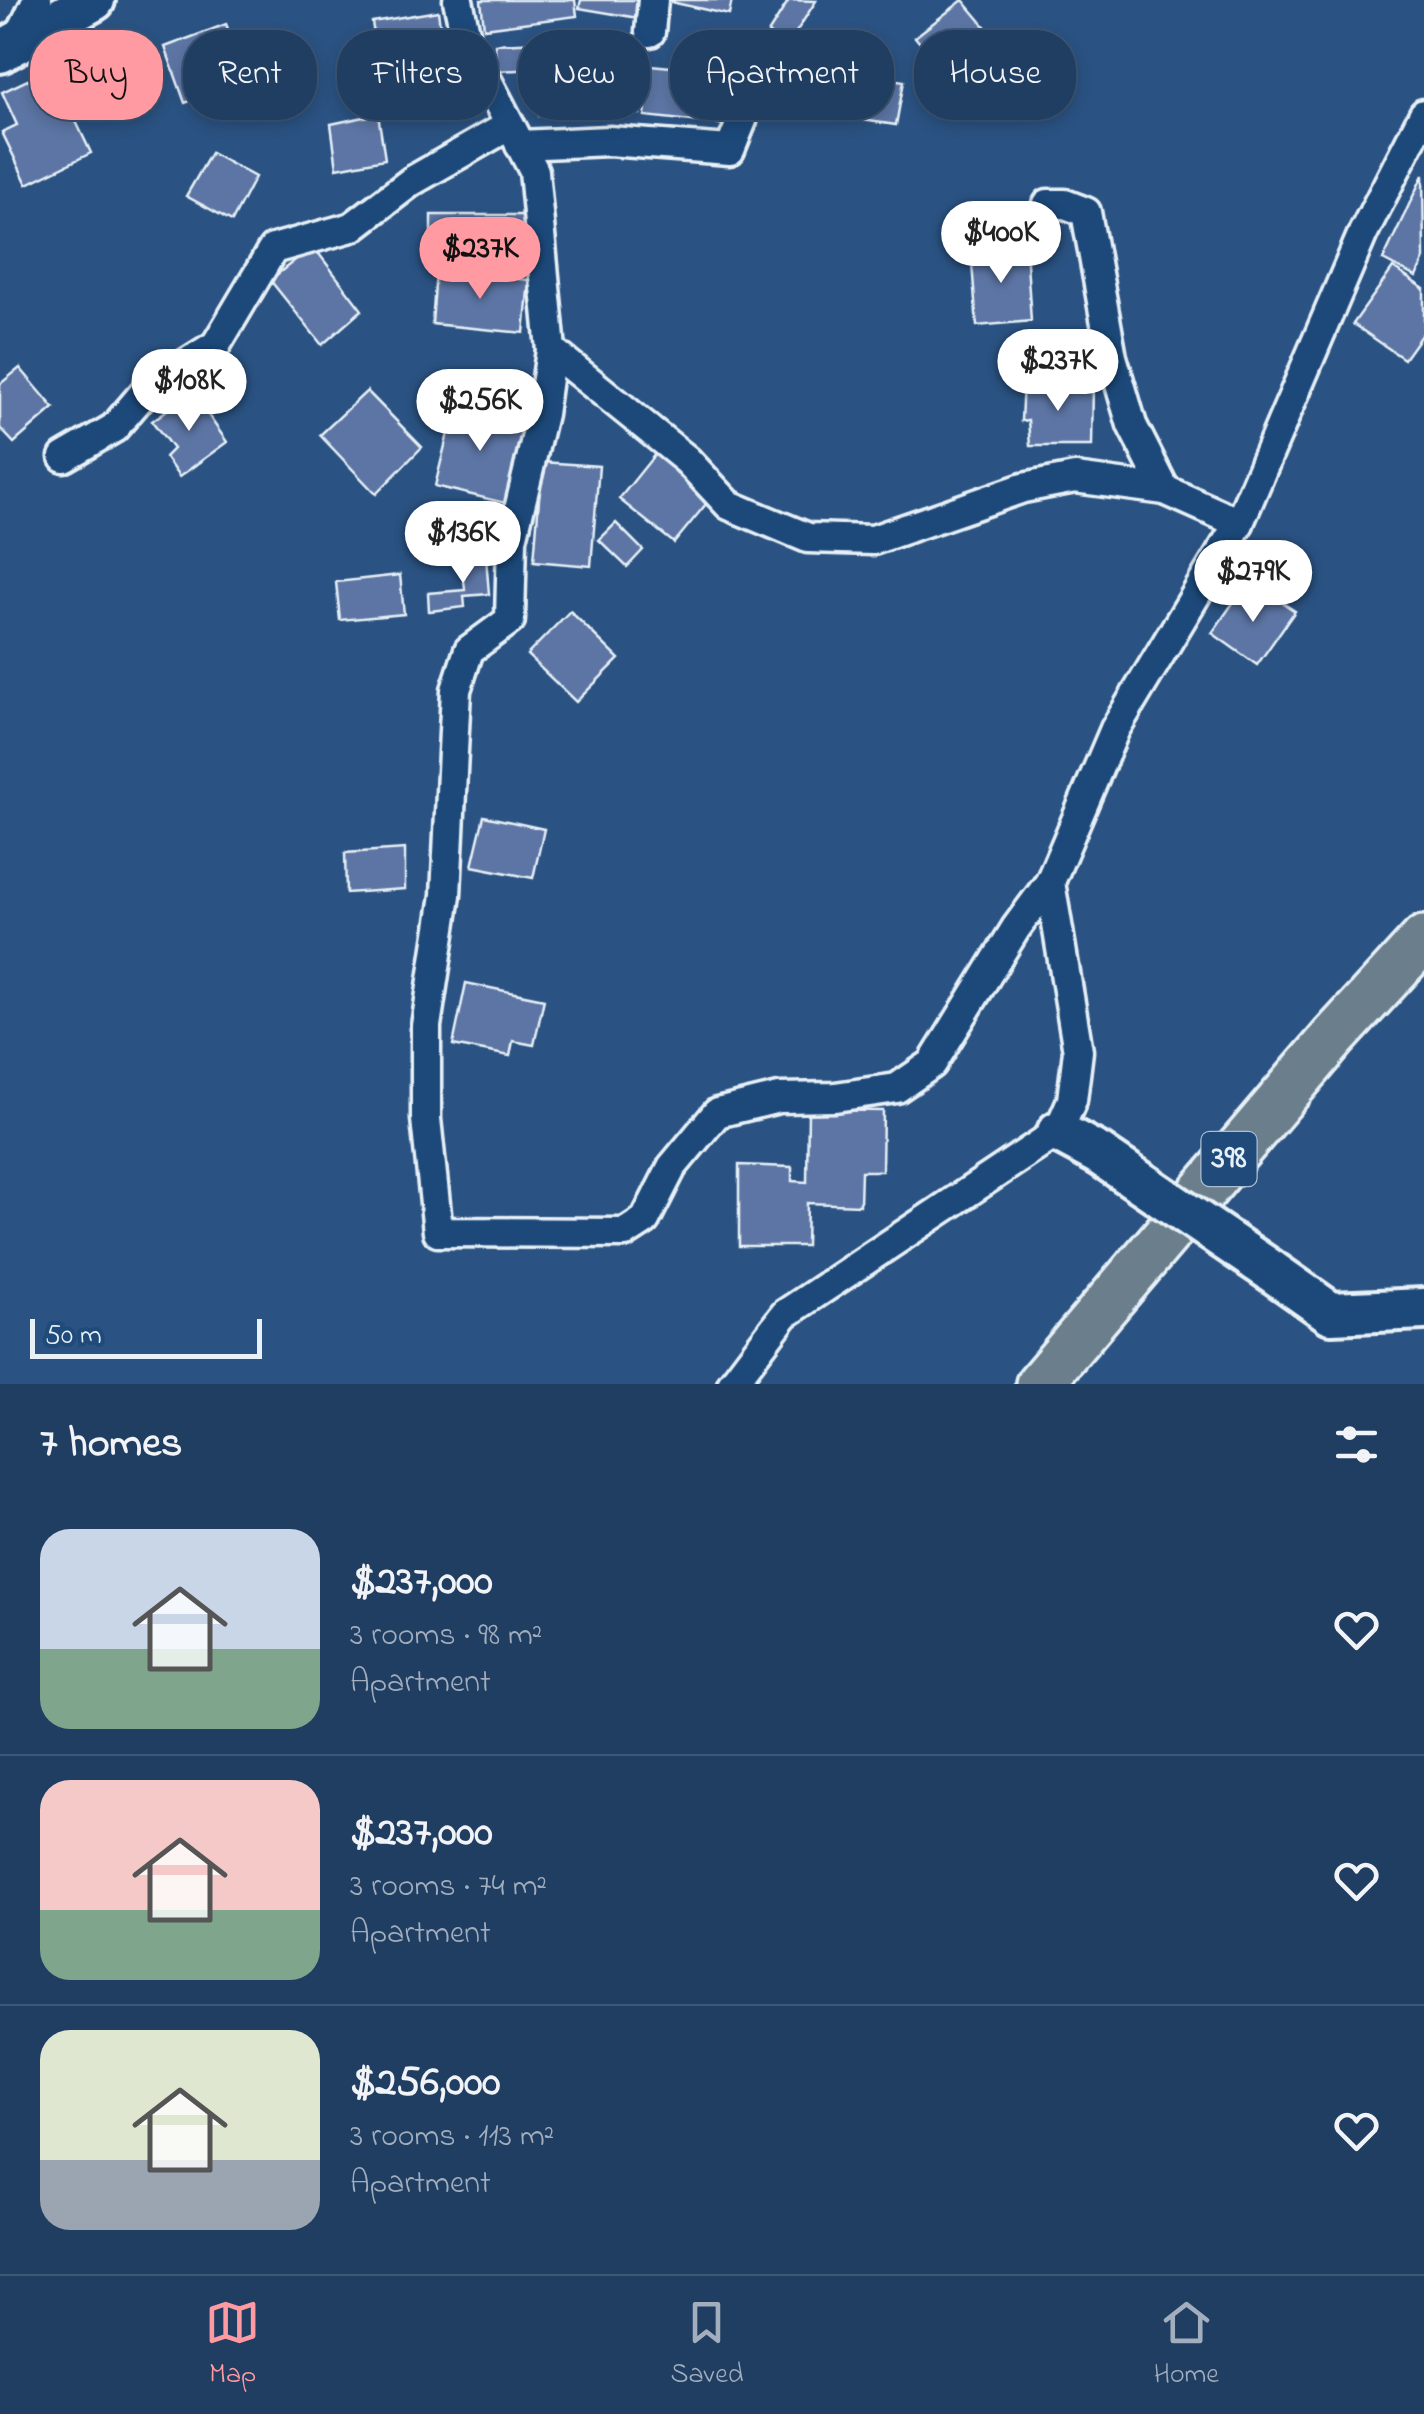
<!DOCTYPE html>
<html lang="en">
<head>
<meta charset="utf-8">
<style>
  body { margin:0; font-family:"Indie Flower",sans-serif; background:#2d496b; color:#f1f3f6; height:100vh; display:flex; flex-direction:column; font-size:38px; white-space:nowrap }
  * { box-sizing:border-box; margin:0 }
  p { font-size:32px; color:#a2aebe }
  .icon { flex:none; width:55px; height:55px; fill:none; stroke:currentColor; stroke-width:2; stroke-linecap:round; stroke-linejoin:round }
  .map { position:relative; height:1384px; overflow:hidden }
  .sheet { display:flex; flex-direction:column; background:#203e62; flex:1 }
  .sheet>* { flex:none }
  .top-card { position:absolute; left:30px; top:30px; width:1365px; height:90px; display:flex; gap:20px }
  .scale { position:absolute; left:30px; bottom:25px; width:232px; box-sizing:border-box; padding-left:10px; border:5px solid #e8f1f8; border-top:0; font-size:28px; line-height:35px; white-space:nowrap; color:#e8f1f8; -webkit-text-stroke:8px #1f4a7a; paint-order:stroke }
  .price { position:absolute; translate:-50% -85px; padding:0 22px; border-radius:35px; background:#fff; color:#222; font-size:32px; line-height:65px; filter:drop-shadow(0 2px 5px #0008) }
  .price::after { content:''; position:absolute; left:50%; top:60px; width:30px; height:22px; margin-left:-15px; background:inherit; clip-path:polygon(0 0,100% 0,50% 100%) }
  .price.selected { background:#ff9aa2; color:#111 }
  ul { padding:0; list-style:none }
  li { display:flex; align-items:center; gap:30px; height:250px; padding:0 40px }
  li+li { border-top:2px solid #3d5777 }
  li span { display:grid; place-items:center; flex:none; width:280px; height:200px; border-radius:30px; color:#555 }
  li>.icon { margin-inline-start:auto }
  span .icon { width:120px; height:120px; fill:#fffc; stroke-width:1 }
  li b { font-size:42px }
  h2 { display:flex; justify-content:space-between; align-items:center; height:120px; padding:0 40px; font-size:42px }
  .pill { padding:0 35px; border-radius:40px; background:#203e62; box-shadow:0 5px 15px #0003,0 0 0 2px #3d5777; font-size:35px; line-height:90px }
  .pill.selected { background:#ff9aa2; color:#111 }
  .tab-bar { display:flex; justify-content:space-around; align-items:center; height:140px; border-top:2px solid #3d5777; background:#203e62; font-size:28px; color:#a2aebe }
  .tab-bar a { display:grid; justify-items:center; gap:5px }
  .tab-bar .selected { color:#ff9aa2 }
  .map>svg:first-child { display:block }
  .building { fill:#5b74a4; stroke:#e8f1f8; stroke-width:2.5 }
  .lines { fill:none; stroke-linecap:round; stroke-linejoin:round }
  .street-casing { stroke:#e8f1f8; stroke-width:35 }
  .secondary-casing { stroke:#e8f1f8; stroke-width:48 }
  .primary-casing { stroke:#e8f1f8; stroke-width:52 }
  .street { stroke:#1f4a7a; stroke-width:28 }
  .secondary { stroke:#1f4a7a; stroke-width:40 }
  .primary { stroke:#6b7e8b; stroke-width:45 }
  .secondary-bridge-casing { stroke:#e8f1f8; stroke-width:48; stroke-linecap:butt }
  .secondary-bridge { stroke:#1f4a7a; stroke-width:40 }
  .labels { text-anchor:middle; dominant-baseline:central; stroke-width:8; stroke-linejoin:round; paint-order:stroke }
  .shield { fill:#1f4a7a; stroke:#acbfd2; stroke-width:2.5 }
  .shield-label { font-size:32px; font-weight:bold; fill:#e8f1f8 }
</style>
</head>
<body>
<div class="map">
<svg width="1424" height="1384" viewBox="0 0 1424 1384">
  <rect width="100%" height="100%" fill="#2a5282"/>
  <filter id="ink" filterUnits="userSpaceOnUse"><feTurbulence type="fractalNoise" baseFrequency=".01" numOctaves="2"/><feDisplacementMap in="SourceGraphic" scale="20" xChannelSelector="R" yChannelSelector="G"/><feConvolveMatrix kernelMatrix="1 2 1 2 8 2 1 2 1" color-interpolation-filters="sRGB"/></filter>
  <g filter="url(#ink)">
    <!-- building -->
    <g class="building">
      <path d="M481,0H575L577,16L484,28Z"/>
      <path d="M581,0H641L638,18L579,8Z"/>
      <path d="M662,0H732L729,15Z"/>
      <path d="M789,0L816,1L786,48L768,33Z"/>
      <path d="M963,0L1005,50L957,88L915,37Z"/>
      <path d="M438,11L445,62L380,74L372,22Z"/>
      <path d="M226,24L249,80L185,103L165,47Z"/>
      <path d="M580,34L581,67L496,71L495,44L561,41V35Z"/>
      <path d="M608,50L643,52L640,114L605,112Z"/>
      <path d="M650,65L703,70L701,91L723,94L720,124L645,116Z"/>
      <path d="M51,69L91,153L27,184L2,132L17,125L2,92Z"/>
      <path d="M830,70L904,81L896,125L822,114Z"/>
      <path d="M595,77L597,113L539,116L537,80Z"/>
      <path d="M378,114L385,159L337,168L331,124Z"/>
      <path d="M211,153L255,177L232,221L186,196Z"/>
      <path d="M1423,175L1424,259L1416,277L1383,260Z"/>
      <path d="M431,215H526V255L431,256Z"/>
      <path d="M313,246L362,310L322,345L270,280Z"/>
      <path d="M1026,248L1031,321L977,326L971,251Z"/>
      <path d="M1393,268L1424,289V331L1404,359L1353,324Z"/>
      <path d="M436,271L529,280L524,333L432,324Z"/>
      <path d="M20,368L54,408L14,443L0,428V384Z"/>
      <path d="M1023,382L1093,384L1092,446H1030L1028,420L1021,421Z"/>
      <path d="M367,391L422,447L376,494L320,435Z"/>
      <path d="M192,392L227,442L179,477L165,457L173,449L152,421Z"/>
      <path d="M455,405L524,421L505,503L435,486Z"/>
      <path d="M656,453L711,498L674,543L619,499Z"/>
      <path d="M542,462L599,466L591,566L534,561Z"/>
      <path d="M616,523L643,550L627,567L599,540Z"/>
      <path d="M486,557L489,594L464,596L465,607L429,611L428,593L465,590L462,559Z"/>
      <path d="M400,575L404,614L340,620L336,582Z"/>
      <path d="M1266,592L1295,611L1257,665L1212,633L1240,593L1256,605Z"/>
      <path d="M570,611L619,659L576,702L527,655Z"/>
      <path d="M484,816L544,829L533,878L472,866Z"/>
      <path d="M405,849V889L346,893L345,853Z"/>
      <path d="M466,983L544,999L534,1045L513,1041L510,1056L453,1045Z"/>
      <path d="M808,1110L883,1111L882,1171H861L860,1205L807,1203L806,1246H739V1165L792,1167V1181L807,1182Z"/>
    </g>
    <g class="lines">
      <!-- street casing -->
      <g class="street-casing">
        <g id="street">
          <path d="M458,0L467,42L534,171L551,350L542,414L512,539L510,620L469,650L456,690L446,895L426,1026V1119L438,1232L625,1233L645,1220L672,1167L717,1113L779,1098L835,1097L897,1088L932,1064L1016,928L1050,882"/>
          <path d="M650,32L653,0"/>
          <path d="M17,42L37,0"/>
          <path d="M520,145L609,141L730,150L759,78L809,93"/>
          <path d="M1048,204H1065L1086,212L1112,357L1132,425L1165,490"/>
          <path d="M551,350L687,460L729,505L808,538L873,540L1023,488L1075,478L1165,490L1239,523"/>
          <path d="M64,457L114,428L150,386L216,345L273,249L352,227L412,181L510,125"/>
          <path d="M732,1384L785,1314L1058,1132L1072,1100L1078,1051L1050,882L1115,729L1239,523L1363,233L1424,114"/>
        </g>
      </g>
      <!-- secondary casing -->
      <g class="secondary-casing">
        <g id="secondary">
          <path d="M0,52L94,0"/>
          <path d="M1058,1132L1099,1154"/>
          <path d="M1270,1270L1331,1313L1424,1309"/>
        </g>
      </g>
      <!-- primary casing -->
      <g class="primary-casing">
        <path id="primary" d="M1039,1384L1334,1037L1424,939"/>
      </g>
      <!-- street -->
      <use href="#street" class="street"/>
      <!-- secondary -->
      <use href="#secondary" class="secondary"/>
      <!-- primary -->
      <use href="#primary" class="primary"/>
      <!-- secondary-bridge casing -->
      <g class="secondary-bridge-casing">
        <path id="secondary-bridge" d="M1099,1154L1270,1270"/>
      </g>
      <!-- secondary-bridge -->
      <use href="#secondary-bridge" class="secondary-bridge"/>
    </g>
  </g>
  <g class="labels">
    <!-- shield labels -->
    <rect class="shield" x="1201.5" y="1132" width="55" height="54" rx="8"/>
    <g class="shield-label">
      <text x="1229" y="1159">398</text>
    </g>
  </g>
</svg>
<div class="scale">50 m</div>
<b class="price" style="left:1001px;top:286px">$400K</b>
<b class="price selected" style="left:480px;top:302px">$237K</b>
<b class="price" style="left:1058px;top:414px">$237K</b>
<b class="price" style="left:189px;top:434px">$108K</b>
<b class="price" style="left:480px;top:454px">$256K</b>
<b class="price" style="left:463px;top:586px">$136K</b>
<b class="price" style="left:1253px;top:625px">$279K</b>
<div class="top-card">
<a class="pill selected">Buy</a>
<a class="pill">Rent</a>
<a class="pill">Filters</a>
<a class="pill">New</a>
<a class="pill">Apartment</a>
<a class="pill">House</a>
</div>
</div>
<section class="sheet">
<h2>7 homes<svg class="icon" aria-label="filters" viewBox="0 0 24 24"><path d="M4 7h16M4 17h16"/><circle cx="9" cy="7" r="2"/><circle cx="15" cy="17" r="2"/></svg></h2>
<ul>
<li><span style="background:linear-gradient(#c9d6e8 60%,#7fa58c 0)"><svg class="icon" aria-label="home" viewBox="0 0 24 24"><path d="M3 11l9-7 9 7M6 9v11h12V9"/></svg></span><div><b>$237,000</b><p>3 rooms · 98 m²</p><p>Apartment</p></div><svg class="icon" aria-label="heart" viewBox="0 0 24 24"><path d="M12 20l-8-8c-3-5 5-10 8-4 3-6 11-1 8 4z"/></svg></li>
<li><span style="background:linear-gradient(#f6c9c9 65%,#7fa58c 0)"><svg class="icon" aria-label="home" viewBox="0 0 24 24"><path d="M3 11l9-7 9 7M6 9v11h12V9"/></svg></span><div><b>$237,000</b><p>3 rooms · 74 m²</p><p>Apartment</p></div><svg class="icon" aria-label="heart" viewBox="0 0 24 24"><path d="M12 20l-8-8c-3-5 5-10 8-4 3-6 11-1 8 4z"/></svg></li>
<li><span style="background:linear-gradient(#dfe7d0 65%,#9aa5b1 0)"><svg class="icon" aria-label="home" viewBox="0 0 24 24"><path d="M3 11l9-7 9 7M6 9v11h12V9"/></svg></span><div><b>$256,000</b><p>3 rooms · 113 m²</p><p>Apartment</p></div><svg class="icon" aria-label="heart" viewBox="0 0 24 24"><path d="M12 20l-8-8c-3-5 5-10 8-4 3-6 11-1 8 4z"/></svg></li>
</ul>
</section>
<nav class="tab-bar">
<a class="selected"><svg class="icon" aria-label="map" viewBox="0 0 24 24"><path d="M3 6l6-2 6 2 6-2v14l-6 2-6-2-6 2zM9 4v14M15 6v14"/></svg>Map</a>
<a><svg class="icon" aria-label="saved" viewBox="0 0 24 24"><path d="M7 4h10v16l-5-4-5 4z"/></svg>Saved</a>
<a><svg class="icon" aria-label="home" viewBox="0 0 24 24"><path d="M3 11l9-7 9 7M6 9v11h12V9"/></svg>Home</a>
</nav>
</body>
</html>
